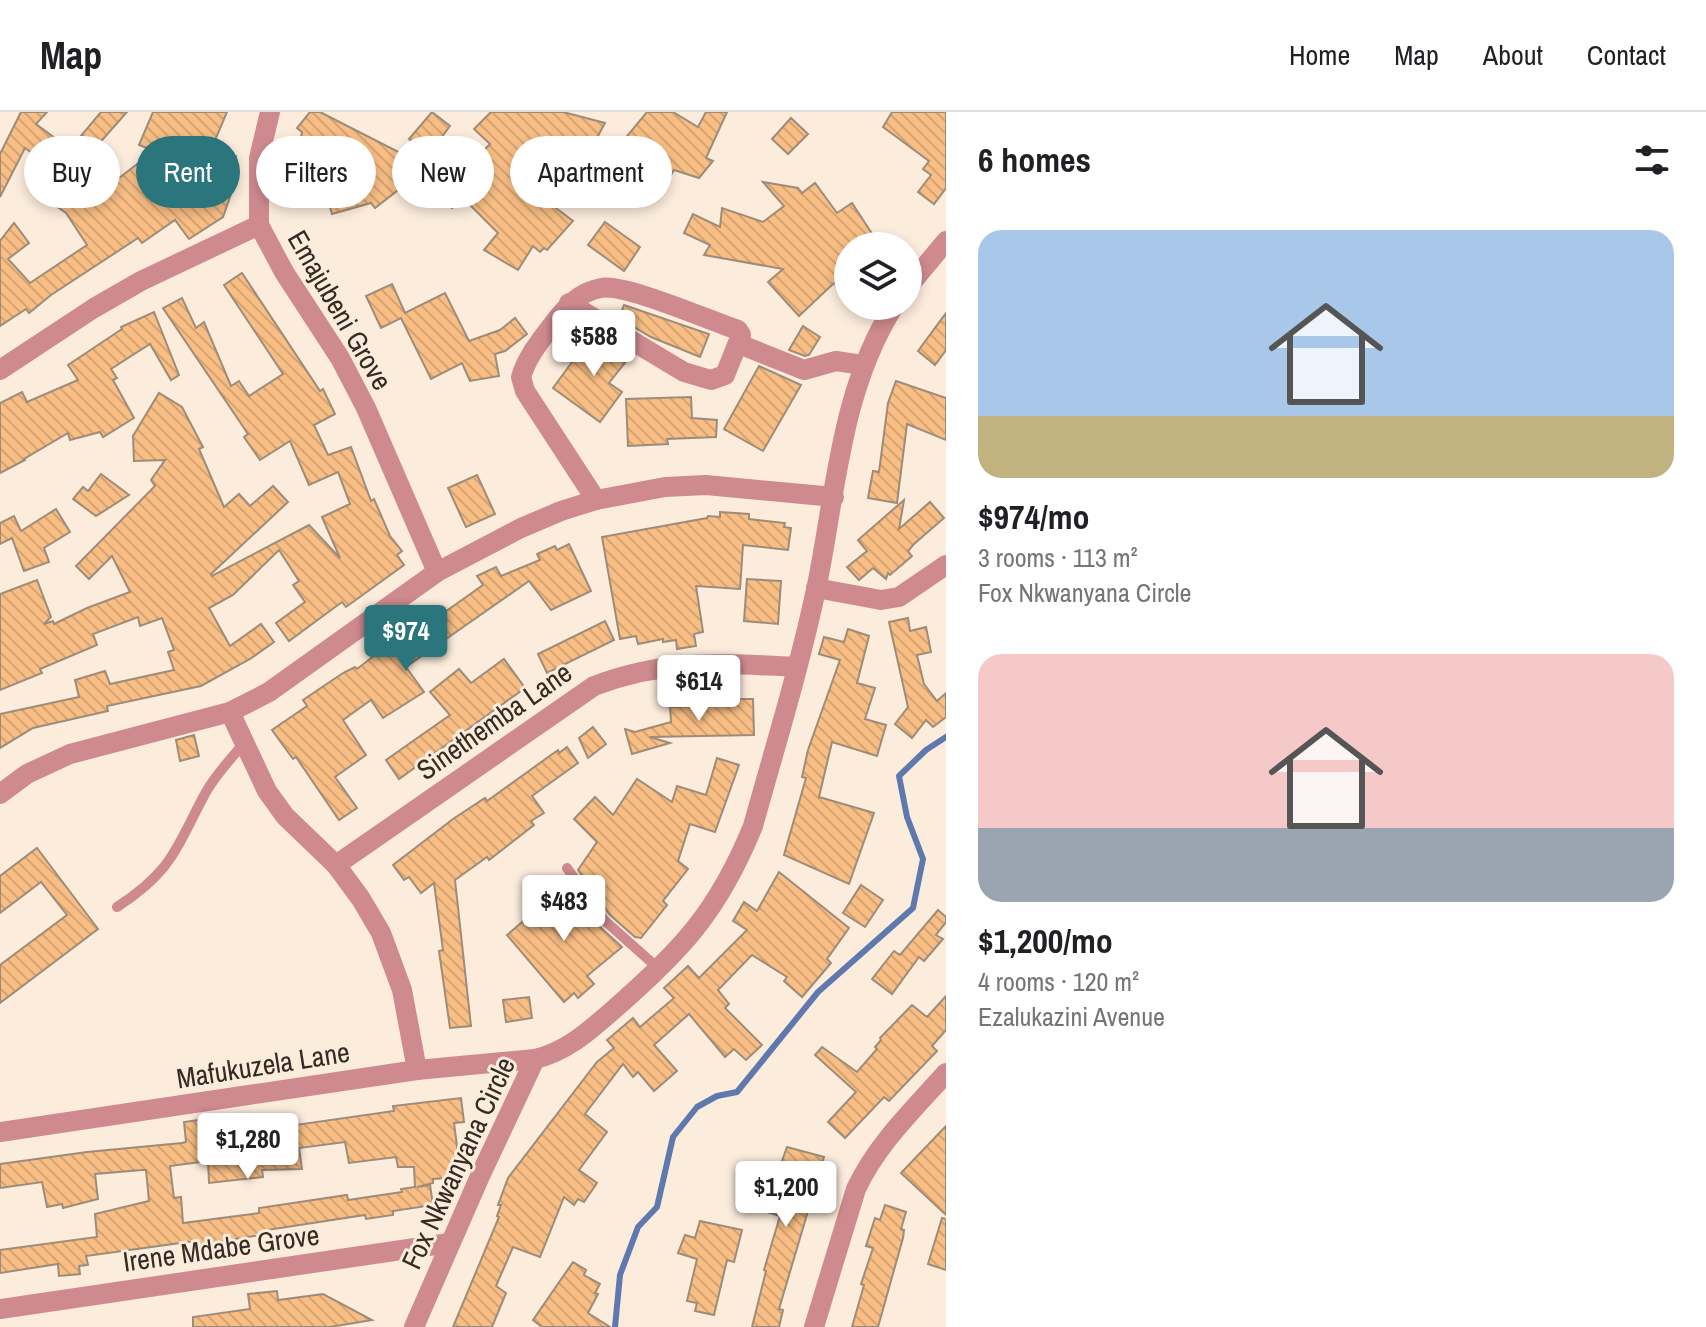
<!DOCTYPE html>
<html lang="en">
<head>
<meta charset="utf-8">
<style>
  body { margin:0; font-family:"Archivo Narrow",sans-serif; background:#f6f6f6; color:#202124; height:100vh; display:flex; flex-direction:column; font-size:30px; white-space:nowrap }
  * { box-sizing:border-box; margin:0 }
  p { font-size:26px; color:#757577 }
  .icon { flex:none; width:44px; height:44px; fill:none; stroke:currentColor; stroke-width:2; stroke-linecap:round; stroke-linejoin:round }
  .map { position:relative; flex:1; overflow:hidden }
  .side { display:flex; flex-direction:column; background:#fff; width:760px }
  .side>* { flex:none }
  .hud { position:absolute; left:24px; top:24px; width:760px; height:72px; display:flex; gap:16px }
  .buttons { position:absolute; left:834px; top:120px; display:grid; gap:16px }
  .buttons a { display:grid; place-items:center; width:88px; height:88px; border-radius:50%; background:#fff; box-shadow:0 4px 12px #0003; font-size:40px }
  .price { position:absolute; translate:-50% -68px; padding:0 18px; border-radius:8px; background:#fff; color:#222; font-size:26px; line-height:52px; filter:drop-shadow(0 2px 4px #0008) }
  .price::after { content:''; position:absolute; left:50%; top:48px; width:24px; height:18px; margin-left:-12px; background:inherit; clip-path:polygon(0 0,100% 0,50% 100%) }
  .price.selected { background:#2b757c; color:#fff }
  ul { padding:0; list-style:none }
  li { display:grid; align-content:center; gap:16px; height:424px; padding:0 32px }
  li span { display:grid; place-items:center; height:248px; border-radius:24px; color:#555 }
  li>.icon { margin-inline-start:auto }
  span .icon { width:144px; height:144px; fill:#fffc; stroke-width:1 }
  li b { font-size:34px }
  h2 { display:flex; justify-content:space-between; align-items:center; height:96px; padding:0 32px; font-size:34px }
  .chip { padding:0 28px; border-radius:36px; background:#fff; box-shadow:0 4px 12px #0003; font-size:28px; line-height:72px }
  .chip.selected { background:#2b757c; color:#fff }
  header { display:flex; align-items:center; gap:48px; box-sizing:border-box; height:112px; padding:0 40px; background:#fff; border-bottom:2px solid #e0e0e0 }
  header strong { font-size:38px }
  nav { display:flex; gap:44px; margin-inline-start:auto; font-size:28px }
  main { display:flex; flex:1; min-height:0 }
  .map>svg:first-child { display:block }
  .lines { fill:none; stroke-linecap:round; stroke-linejoin:round }
  .stream { stroke:#5f78ad; stroke-width:6 }
  .building { fill:url(#building-back-hatch); stroke:#9e8c7a; stroke-width:2; fill-rule:evenodd }
  .lane { stroke:#ce8a8f; stroke-width:10 }
  .street { stroke:#ce8a8f; stroke-width:20 }
  .labels { text-anchor:middle; dominant-baseline:central; stroke-width:6; stroke-linejoin:round; paint-order:stroke }
  .street-label { font-size:28px; fill:#332b24; stroke:#fcecdc }
</style>
</head>
<body>
<header>
<strong>Map</strong>
<nav><a>Home</a><a>Map</a><a>About</a><a>Contact</a></nav>
</header>
<main>
<div class="map">
<svg width="946" height="1215" viewBox="0 0 946 1215">
  <defs>
    <pattern id="building-back-hatch" width="6" height="6" patternUnits="userSpaceOnUse" patternTransform="scale(2)"><rect width="6" height="6" fill="#f8be84"/><path d="M-1 5l2 2M0 0l6 6M5-1l2 2" fill="none" stroke="#d5a372"/></pattern>
  </defs>
  <rect width="100%" height="100%" fill="#fcecdc"/>
  <g class="lines">
    <!-- stream -->
    <path class="stream" d="M615,1215L620,1163L638,1115L657,1095L673,1025L697,995L717,984L737,980L818,880L913,796L923,747L907,705L899,664L926,638L946,625"/>
  </g>
  <!-- building -->
  <g class="building">
    <path d="M21,0H47L36,12L70,37L101,0H127L72,62L97,83L154,39L139,33L153,0H227L210,40L236,44L231,82L223,105L189,127L175,108L142,131L138,126L51,183L29,201L26,197L0,214V129L14,111L29,131L8,147L30,171L87,133L66,101L36,80L53,57L25,36L0,85V42Z"/>
    <path d="M310,0H320L420,51L411,68L375,96L371,91L332,102L328,89L287,81L290,63H294L302,20L297,16Z"/>
    <path d="M432,0L450,14L429,42H425L409,27Z"/>
    <path d="M491,0H563L605,11L583,52L552,93L573,109L547,138L544,136L540,140L533,134L518,158L484,138L498,121L463,86L452,96L440,83L490,32L474,17Z"/>
    <path d="M647,0H673L698,15L706,0H727L706,46L713,49L699,66L674,58L669,66L613,41Z"/>
    <path d="M892,0H946V76L934,92L918,80L931,63L923,57L929,49L883,15Z"/>
    <path d="M791,6L808,22L788,42L772,27Z"/>
    <path d="M763,70L798,76L802,81L815,71L837,101L852,91L880,134H848V193L834,171L799,204L768,170L783,157L704,143L710,133L684,121L693,102L720,115L722,96L763,110L784,94Z"/>
    <path d="M605,110L640,135L624,159L588,133Z"/>
    <path d="M242,161L320,279L323,277L335,302L314,313L328,343L351,335L371,389L374,387L390,424L402,439L397,443L404,453L346,495L342,490L289,529L276,511L305,490L293,473L299,469L279,438L233,483L209,496L230,534L261,512L274,530L250,547L201,574L107,594L108,599L33,616L0,636V602L79,585L75,568L105,559L110,572L174,558L168,540L174,538L162,506L140,514L138,505L93,522L97,533L40,557L42,561L0,578V482L37,468L51,505L44,512L53,509L54,512L87,496L130,480L112,444L89,467L76,454L155,374L151,368L165,348L134,349L133,324L159,281L182,295L203,335L199,337L224,395L239,382L250,394L273,374L288,390L211,462L212,464L309,413L340,446L322,405L350,392L338,360L309,373L290,329L260,348L244,325L248,322L163,196L182,186L196,216L204,210L231,274L239,269L249,284L283,262L224,173Z"/>
    <path d="M392,172L405,201L445,181L469,229L500,218L515,206L527,222L505,239L495,242L499,264L470,269L462,251L431,267L401,206L381,216L366,184Z"/>
    <path d="M624,193L709,222L700,245L651,225L619,206Z"/>
    <path d="M154,200L179,263L171,268L150,232L111,257L117,266L113,268L134,306L103,325L100,320L70,328L68,321L24,347L25,348L0,361V291L22,280L27,290L78,268L68,253L122,217L121,215Z"/>
    <path d="M946,201V238L935,253L918,239Z"/>
    <path d="M803,214L820,225L809,243L805,244L789,238Z"/>
    <path d="M597,223L631,243L609,271L622,280L600,310L553,276L575,246L578,248Z"/>
    <path d="M759,254L801,273L763,339L724,317Z"/>
    <path d="M896,269L946,286V328L907,312L897,391L868,386L873,359L879,360L888,291Z"/>
    <path d="M691,285L692,306L717,308L716,325L667,327L668,332L628,334L626,287Z"/>
    <path d="M101,362L129,383L96,404L73,387L83,375L88,379Z"/>
    <path d="M477,363L495,402L466,415L448,376Z"/>
    <path d="M904,388L899,417L930,390L944,406L914,432L908,439L912,444L890,463L888,461L886,467L873,456L859,468L847,455L867,439L858,428Z"/>
    <path d="M56,397L70,420L44,436L49,450L24,459L12,426L0,432V411L14,404L21,419Z"/>
    <path d="M720,400L749,402V407L785,411L784,415L791,416L788,438L743,433L740,477L696,474L703,520L694,522L696,534L677,537L676,528L663,530V527L638,532L636,524L620,527L602,425L707,406L708,404L720,405Z"/>
    <path d="M569,432L591,479L551,498L529,469L406,555L424,580L383,606L371,588L343,608L366,643L335,665L357,696L339,708L296,645L293,647L272,618L307,594L303,588L343,561L355,555L357,557L388,533L391,538L483,473L477,464L496,455L501,464L540,448L537,442L555,434L557,438Z"/>
    <path d="M747,467L781,469L778,512L744,509Z"/>
    <path d="M908,506L910,519L926,515L931,540L917,543L924,572L937,589L946,581V605L933,615L926,608L912,626L895,612L908,595L889,510Z"/>
    <path d="M605,509L614,528L547,561L538,542Z"/>
    <path d="M848,517L869,524L857,571L875,576L865,607L886,613L877,644L832,630L819,685L874,701L849,772L784,743L806,666L802,665L808,638L840,548L819,542L824,525L844,530Z"/>
    <path d="M504,547L525,576L399,667L386,648L450,603L430,580L459,557L471,571Z"/>
    <path d="M711,582H728L729,587H753L754,623L650,625L670,631L632,642L625,617L635,620L671,610L670,595L711,594Z"/>
    <path d="M593,615L606,632L588,646L579,626Z"/>
    <path d="M194,623L199,644L180,649L176,628Z"/>
    <path d="M567,635L578,651L532,684L544,701L531,709L534,713L489,748L487,745L455,768L471,914L450,916L439,839L443,838L434,771L421,781L409,765L404,768L393,753L453,707L485,686L487,689L558,638L559,641Z"/>
    <path d="M717,646L739,653L715,720L690,712L678,749L688,757L663,789L667,793L641,826L635,825L610,803L578,758L597,730L574,707L595,685L613,703L637,667L672,690L677,674L706,683Z"/>
    <path d="M37,736L98,817L0,891V853L67,803L41,770L0,801V764Z"/>
    <path d="M779,760L849,816L827,847L831,851L802,885L784,869L787,865L752,843L718,878L729,892L725,896L762,933L746,948L734,937L725,945L689,902L654,933L677,959L654,979L638,960L633,965L623,952L585,1002L607,1020L579,1058L597,1071L584,1090L578,1087L574,1093L564,1085L540,1145L513,1135L496,1174L506,1181L492,1215H453L499,1105L497,1104L501,1093H498L508,1066L597,950L614,936L607,928L633,906L640,915L674,886L664,876L688,854L699,866L747,818L733,809L744,790L757,799Z"/>
    <path d="M568,771L598,813L622,835L587,864L594,872L578,886L574,881L564,890L507,823Z"/>
    <path d="M861,773L883,788L865,815L843,801Z"/>
    <path d="M938,798L946,805V810L936,823L943,827L924,849L919,845L892,882L872,867L894,839L900,843Z"/>
    <path d="M946,884V918L932,934L937,939L889,989L884,985L845,1026L828,1010L856,980L815,943L822,935L857,960L877,937L875,935L881,928L880,926L912,893L927,905Z"/>
    <path d="M529,885L532,906L506,910L503,888Z"/>
    <path d="M461,986L464,1010L454,1011L461,1065L433,1067V1071L417,1075L430,1073L433,1093L393,1099V1103L366,1107L365,1103L267,1118L268,1122L216,1130L217,1143L197,1145L195,1129L86,1144L88,1153L79,1154L80,1162L59,1164L58,1152L0,1161V1138L97,1125L95,1102L149,1089L146,1058H142L95,1062L98,1087L63,1096L62,1092L47,1095L42,1070L0,1076V1052L87,1040L182,1031L186,1030L184,1010L213,1006L215,1019L261,1014V1009L277,1007V1011L295,1008L296,1013L394,999L393,994ZM345,1030L349,1051L396,1045L398,1055H414L415,1075L401,1077L402,1080L348,1088L347,1083L259,1096V1101L183,1111L181,1085L174,1086L170,1054L208,1049L209,1071L263,1065L262,1058L302,1057L299,1036Z"/>
    <path d="M946,1014V1103L901,1061Z"/>
    <path d="M787,1035L824,1045L779,1197L783,1198L779,1215H752L766,1159L764,1158L780,1104L764,1099Z"/>
    <path d="M885,1093L906,1100L901,1117L904,1118L903,1126L878,1215H852L864,1173L861,1172L873,1136L866,1134L875,1106L880,1108Z"/>
    <path d="M942,1106L946,1107V1158L928,1152Z"/>
    <path d="M700,1109L742,1118L734,1150L727,1148L714,1203L695,1199L697,1191L687,1189L697,1147L678,1141L685,1123L695,1126Z"/>
    <path d="M573,1150L586,1158L584,1163L600,1172L595,1181L598,1182L588,1201L610,1215H542L533,1208Z"/>
    <path d="M277,1179L278,1188L323,1182L372,1208L330,1215H193V1205L250,1197L248,1182Z"/>
  </g>
  <g class="lines">
    <!-- lane -->
    <g class="lane">
      <path d="M567,756L604,808L659,857"/>
      <path d="M117,795C174,758 176,735 206,680C216,662 231,647 244,631"/>
    </g>
    <!-- street -->
    <g class="street">
      <path d="M270,0L259,46V113L284,160L340,246L366,296L437,460"/>
      <path d="M908,175L946,129"/>
      <path d="M569,191L684,260L711,268L725,263L741,223L738,218C711,209 624,171 601,176C579,180 566,195 553,212C540,229 527,245 521,265L525,279L596,388"/>
      <path d="M739,232L804,258L836,249L863,253"/>
      <path d="M0,258L94,196L141,169L259,113"/>
      <path d="M816,476L881,488L899,485L946,453"/>
      <path d="M230,600L267,679L285,704L336,753L361,787L381,821L402,878L417,958"/>
      <path d="M0,682L27,662L70,642L230,600L269,580L437,460L521,416L561,399L596,388L665,375L706,373L834,385"/>
      <path d="M336,753L594,574C666,547 721,551 796,555"/>
      <path d="M0,1020L417,958L535,947"/>
      <path d="M0,1197L449,1131"/>
      <path d="M414,1215L480,1064L535,947C566,940 589,919 612,899C681,839 718,800 753,714C775,635 800,554 817,473C836,379 841,277 894,194"/>
      <path d="M814,1215L856,1077C877,1032 913,998 946,961"/>
    </g>
  </g>
  <g class="labels">
    <!-- street labels -->
    <g class="street-label">
      <text transform="translate(340 198) rotate(60)">Emajubeni Grove</text>
      <text transform="translate(494 609) rotate(-35)">Sinethemba Lane</text>
      <text transform="translate(263 953) rotate(-9)">Mafukuzela Lane</text>
      <text transform="translate(458 1051) rotate(-65)">Fox Nkwanyana Circle</text>
      <text transform="translate(221 1136) rotate(-8)">Irene Mdabe Grove</text>
    </g>
  </g>
</svg>
<div class="buttons">
<a><svg class="icon" aria-label="layers" viewBox="0 0 24 24"><path d="M12 4l9 5-9 5-9-5zM3 14l9 5 9-5"/></svg></a>
</div>
<b class="price" style="left:594px;top:266px">$588</b>
<b class="price selected" style="left:406px;top:561px">$974</b>
<b class="price" style="left:699px;top:611px">$614</b>
<b class="price" style="left:564px;top:831px">$483</b>
<b class="price" style="left:248px;top:1069px">$1,280</b>
<b class="price" style="left:786px;top:1117px">$1,200</b>
<div class="hud">
<a class="chip">Buy</a>
<a class="chip selected">Rent</a>
<a class="chip">Filters</a>
<a class="chip">New</a>
<a class="chip">Apartment</a>
</div>
</div>
<section class="side">
<h2>6 homes<svg class="icon" aria-label="filters" viewBox="0 0 24 24"><path d="M4 7h16M4 17h16"/><circle cx="9" cy="7" r="2"/><circle cx="15" cy="17" r="2"/></svg></h2>
<ul>
<li><span style="background:linear-gradient(#a9c7e8 75%,#c2b280 0)"><svg class="icon" aria-label="home" viewBox="0 0 24 24"><path d="M3 11l9-7 9 7M6 9v11h12V9"/></svg></span><div><b>$974/mo</b><p>3 rooms · 113 m²</p><p>Fox Nkwanyana Circle</p></div></li>
<li><span style="background:linear-gradient(#f6c9c9 70%,#9aa5b1 0)"><svg class="icon" aria-label="home" viewBox="0 0 24 24"><path d="M3 11l9-7 9 7M6 9v11h12V9"/></svg></span><div><b>$1,200/mo</b><p>4 rooms · 120 m²</p><p>Ezalukazini Avenue</p></div></li>
</ul>
</section>
</main>
</body>
</html>
